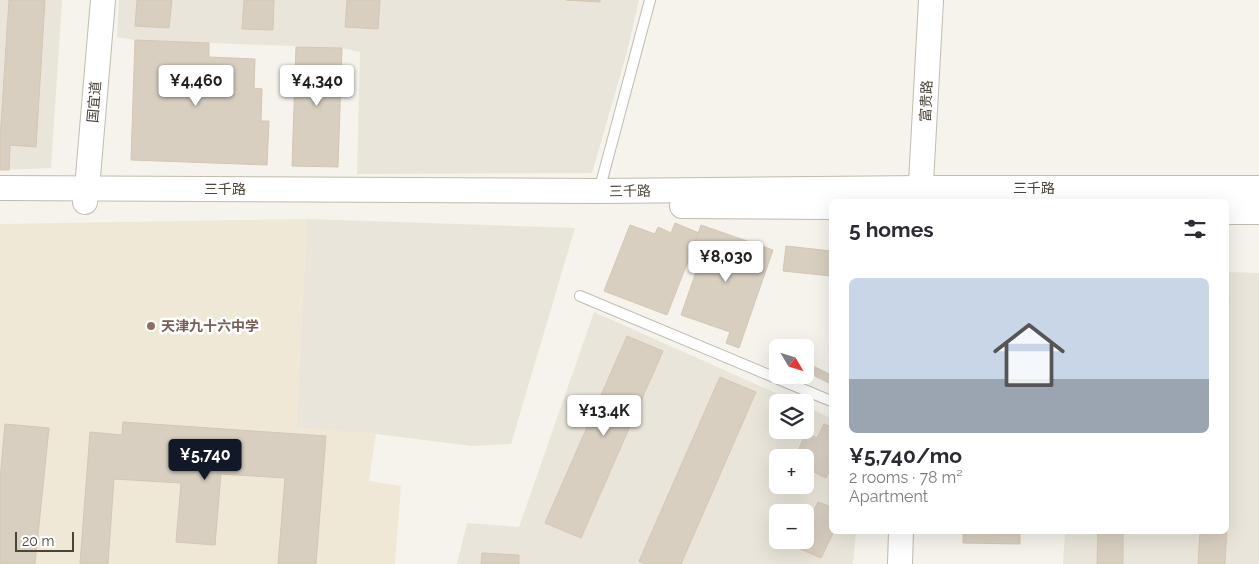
<!DOCTYPE html>
<html lang="en">
<head>
<meta charset="utf-8">
<style>
  body { margin:0; font-family:Raleway,"Noto Sans SC",sans-serif; background:#f7f7f7; color:#2b2b33; height:100vh; display:flex; flex-direction:column; font-size:19px; white-space:nowrap }
  * { box-sizing:border-box; margin:0 }
  p { font-size:16px; color:#7c7c81 }
  .icon { flex:none; width:28px; height:28px; fill:none; stroke:currentColor; stroke-width:2; stroke-linecap:round; stroke-linejoin:round }
  .map { position:relative; flex:1; overflow:hidden }
  .details { position:absolute; left:829px; top:199px; width:400px; height:335px; display:flex; flex-direction:column; background:#fff; border-radius:8px; box-shadow:0 5px 20px #0002 }
  .details>* { flex:none }
  .needle { width:32px; rotate:128deg }
  .fabs { position:absolute; left:769px; top:339px; display:grid; gap:10px }
  .fabs a { display:grid; place-items:center; width:45px; height:45px; border-radius:8px; background:#fff; box-shadow:0 5px 20px #0002; font-size:25px }
  .scale { position:absolute; left:15px; bottom:12px; width:59px; box-sizing:border-box; padding-left:5px; border:2px solid #4b4439; border-top:0; font-size:14px; line-height:18px; white-space:nowrap; color:#4b4439; -webkit-text-stroke:4px #fff; paint-order:stroke }
  .price { position:absolute; translate:-50% -42px; padding:0 11px; border-radius:5px; background:#fff; color:#222; font-size:16px; line-height:32px; filter:drop-shadow(0 1px 2px #0008) }
  .price::after { content:''; position:absolute; left:50%; top:30px; width:15px; height:11px; margin-left:-8px; background:inherit; clip-path:polygon(0 0,100% 0,50% 100%) }
  .price.on { background:#111827; color:#fff }
  ul { padding:0; list-style:none }
  li { display:grid; align-content:center; gap:10px; height:265px; padding:0 20px }
  li+li { border-top:1px solid #e1e1e2 }
  li span { display:grid; place-items:center; height:155px; border-radius:8px; color:#555 }
  li>.icon { margin-inline-start:auto }
  span .icon { width:90px; height:90px; fill:#fffc; stroke-width:1 }
  li b { font-size:21px }
  h2 { display:flex; justify-content:space-between; align-items:center; height:60px; padding:0 20px; font-size:21px }
  .map>svg:first-child { display:block }
  .residential { fill:#eae5da; fill-rule:evenodd }
  .education { fill:#efe8d6 }
  .building { fill:#d8cfc1; stroke:#d3c7b4 }
  .lines { fill:none; stroke-linecap:round; stroke-linejoin:round }
  .service-casing { stroke:#c2bbae; stroke-width:12 }
  .tertiary-casing { stroke:#c2bbae; stroke-width:26 }
  .service { stroke:#fff; stroke-width:10 }
  .tertiary { stroke:#fff; stroke-width:24 }
  .education-dot { fill:#8d6e63; stroke:#fff; stroke-width:2 }
  .labels { text-anchor:middle; dominant-baseline:central; stroke-width:5; stroke-linejoin:round; paint-order:stroke }
  .street-label { font-size:14px; fill:#4b4439; stroke:#fff }
  .education-label { font-size:14px; font-weight:bold; fill:#785e54; stroke:#fff; text-anchor:start }
</style>
</head>
<body>
<div class="map">
<svg width="1259" height="564" viewBox="0 0 1259 564">
  <rect width="100%" height="100%" fill="#f6f3ec"/>
  <!-- residential -->
  <g class="residential">
    <path d="M0,0H62L51,168L0,170Z"/>
    <path d="M119,0H639L627,52L592,173L357,174L360,52L342,48L135,40L117,37Z"/>
    <path d="M307,219L575,228L511,444L472,446L376,434L296,428Z"/>
    <path d="M1226,272L1259,273V564H1063L1065,531H1226Z"/>
    <path d="M594,312L796,402H778V430H805V406L831,418V531H856L853,564H457L467,523L519,527ZM778,458H805V485H778ZM778,512H805V540H778Z"/>
  </g>
  <!-- education -->
  <path class="education" d="M307,219L296,427L376,434L369,481L401,486L395,564H0V224Z"/>
  <!-- building -->
  <g class="building">
    <path d="M9,0H45L36,147L10,145L9,170H0V140Z"/>
    <path d="M137,0H172L169,28L135,26Z"/>
    <path d="M244,0H274L273,30L242,29Z"/>
    <path d="M347,0H380L378,29L345,27Z"/>
    <path d="M566,0H600V2Z"/>
    <path d="M135,40L209,43V57L255,59L254,88L262,89L261,121H269L267,165L131,160Z"/>
    <path d="M296,47L342,48L338,167L292,166Z"/>
    <path d="M675,223L699,233L667,315L604,291L630,225L655,234L658,227L671,233Z"/>
    <path d="M701,225L773,250L739,348L726,343L730,332L681,315L705,246L695,243Z"/>
    <path d="M786,246L831,251V276L783,271Z"/>
    <path d="M1226,296H1229L1226,384Z"/>
    <path d="M627,336L663,351L581,538L545,523Z"/>
    <path d="M805,362L831,375V384L805,371Z"/>
    <path d="M720,377L756,392L681,564H644L639,561Z"/>
    <path d="M123,422L326,436L316,564H278L285,478L221,474L215,545L176,542L181,483L114,479L108,564H80L90,432L122,435Z"/>
    <path d="M5,424L49,428L35,564H0V479Z"/>
    <path d="M824,424L831,427V467L826,478L806,468L810,460L797,453L806,433L817,438Z"/>
    <path d="M818,502L831,507V531H834L821,558L798,548L802,540H805V512H800L801,509L812,514Z"/>
    <path d="M1226,526H1227L1225,564H1198L1200,531H1226Z"/>
    <path d="M963,531H1020V544L963,543Z"/>
    <path d="M1098,531H1123V564H1097Z"/>
    <path d="M482,553L519,555V564H481Z"/>
  </g>
  <g class="lines">
    <!-- service casing -->
    <g class="service-casing">
      <g id="service">
        <path d="M599,191L650,0"/>
        <path d="M580,296L831,401"/>
      </g>
    </g>
    <!-- tertiary casing -->
    <g class="tertiary-casing">
      <g id="tertiary">
        <path d="M0,188L599,191L922,188H1259"/>
        <path d="M920,201L931,0"/>
        <path d="M85,202L87,188L103,0"/>
        <path d="M682,206L831,207"/>
        <path d="M1226,212H1259"/>
        <path d="M900,564L901,531"/>
      </g>
    </g>
    <!-- service -->
    <use href="#service" class="service"/>
    <!-- tertiary -->
    <use href="#tertiary" class="tertiary"/>
  </g>
  <!-- markers -->
  <circle class="education-dot" cx="151" cy="326" r="5"/>
  <g class="labels">
    <!-- street labels -->
    <g class="street-label">
      <text transform="translate(926 101) rotate(-87)">富贵路</text>
      <text transform="translate(94 102) rotate(-85)">国宜道</text>
      <text x="1034" y="188">三千路</text>
      <text x="225" y="189">三千路</text>
      <text transform="translate(630 191) rotate(-1)">三千路</text>
    </g>
    <!-- education labels -->
    <g class="education-label">
      <text x="161" y="326">天津九十六中学</text>
    </g>
  </g>
</svg>
<div class="fabs">
<a><svg class="needle" viewBox="-14 -14 28 28"><path d="M0-13l5 13h-10z" fill="#e53935"/><path d="M0 13l5-13h-10z" fill="#7c7c81"/></svg></a>
<a><svg class="icon" aria-label="layers" viewBox="0 0 24 24"><path d="M12 4l9 5-9 5-9-5zM3 14l9 5 9-5"/></svg></a>
<a>+</a>
<a>−</a>
</div>
<div class="scale">20 m</div>
<b class="price" style="left:196px;top:107px">¥4,460</b>
<b class="price" style="left:317px;top:107px">¥4,340</b>
<b class="price" style="left:726px;top:283px">¥8,030</b>
<b class="price" style="left:604px;top:437px">¥13.4K</b>
<b class="price on" style="left:205px;top:481px">¥5,740</b>
<section class="details">
<h2>5 homes<svg class="icon" aria-label="filters" viewBox="0 0 24 24"><path d="M4 7h16M4 17h16"/><circle cx="9" cy="7" r="2"/><circle cx="15" cy="17" r="2"/></svg></h2>
<ul>
<li><span style="background:linear-gradient(#c9d6e8 65%,#9aa5b1 0)"><svg class="icon" aria-label="home" viewBox="0 0 24 24"><path d="M3 11l9-7 9 7M6 9v11h12V9"/></svg></span><div><b>¥5,740/mo</b><p>2 rooms · 78 m²</p><p>Apartment</p></div></li>
</ul>
</section>
</div>
</body>
</html>
